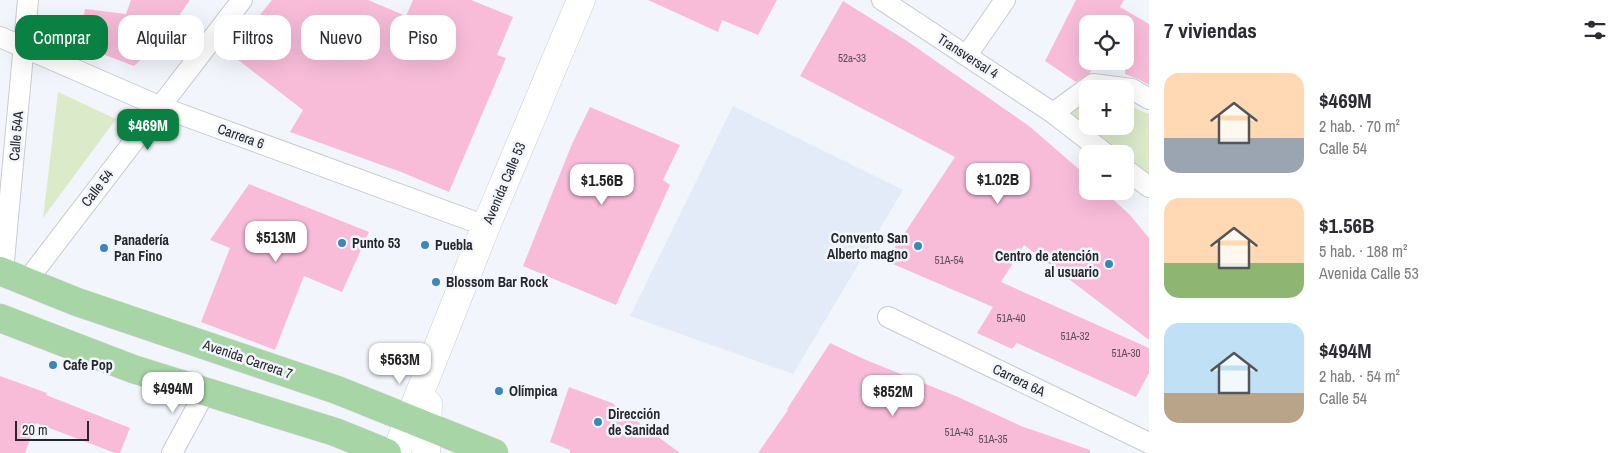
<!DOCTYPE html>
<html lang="es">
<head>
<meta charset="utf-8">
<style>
  body { margin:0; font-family:"Archivo Narrow",sans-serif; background:#f2f2f3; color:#2b2b33; height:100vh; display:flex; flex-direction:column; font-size:19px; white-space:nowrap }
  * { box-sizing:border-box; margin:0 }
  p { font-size:16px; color:#7c7c81 }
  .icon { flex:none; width:28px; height:28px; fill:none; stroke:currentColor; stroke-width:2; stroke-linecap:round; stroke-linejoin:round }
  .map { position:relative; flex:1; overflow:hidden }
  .details { display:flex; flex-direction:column; background:#fff; width:475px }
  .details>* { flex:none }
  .banner { position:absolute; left:15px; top:15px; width:475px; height:45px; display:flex; gap:10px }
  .tools { position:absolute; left:1079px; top:15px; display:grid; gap:10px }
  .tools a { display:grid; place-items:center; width:55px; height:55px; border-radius:10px; background:#fff; box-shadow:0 5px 20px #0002; font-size:25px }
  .scale { position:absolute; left:15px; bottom:12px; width:74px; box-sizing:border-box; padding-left:5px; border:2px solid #26272a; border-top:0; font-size:14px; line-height:18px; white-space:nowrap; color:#26272a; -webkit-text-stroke:4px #f2f6fc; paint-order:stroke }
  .price { position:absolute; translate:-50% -42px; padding:0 11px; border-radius:10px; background:#fff; color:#222; font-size:16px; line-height:32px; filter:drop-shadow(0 1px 2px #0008) }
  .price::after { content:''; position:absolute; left:50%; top:30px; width:15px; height:11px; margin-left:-8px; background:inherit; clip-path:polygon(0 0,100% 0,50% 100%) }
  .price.active { background:#0b8043; color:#fff }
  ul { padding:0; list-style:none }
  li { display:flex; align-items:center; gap:15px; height:125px; padding:0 15px }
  li span { display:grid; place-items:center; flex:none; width:140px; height:100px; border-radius:15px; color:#555 }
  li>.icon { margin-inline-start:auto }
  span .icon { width:60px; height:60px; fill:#fffc; stroke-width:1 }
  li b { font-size:21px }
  h2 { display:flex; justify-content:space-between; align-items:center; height:60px; padding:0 15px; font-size:21px }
  .tag { padding:0 18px; border-radius:15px; background:#fff; box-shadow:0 5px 20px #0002; font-size:18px; line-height:45px }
  .tag.active { background:#0b8043; color:#fff }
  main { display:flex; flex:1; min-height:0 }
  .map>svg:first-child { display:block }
  .built { fill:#e4ebf8 }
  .green { fill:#dbebc9 }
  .building { fill:#f8bcd9 }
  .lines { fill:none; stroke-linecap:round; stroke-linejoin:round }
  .street-casing { stroke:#c8cbd1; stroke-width:22 }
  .secondary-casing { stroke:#c8cbd1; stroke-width:29 }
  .primary-casing { stroke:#d4d4d4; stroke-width:29 }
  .street { stroke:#fff; stroke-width:20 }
  .secondary { stroke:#fff; stroke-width:28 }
  .primary { stroke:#a7d5a6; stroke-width:28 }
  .poi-dot { fill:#3b87ba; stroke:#f2f6fc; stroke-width:2 }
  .labels { text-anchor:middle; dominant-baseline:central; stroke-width:5; stroke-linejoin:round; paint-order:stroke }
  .number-label { font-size:11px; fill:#5a4c56 }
  .street-label { font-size:14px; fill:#26272a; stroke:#f2f6fc }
  .poi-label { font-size:14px; font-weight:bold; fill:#26272a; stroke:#f2f6fc; text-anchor:start }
</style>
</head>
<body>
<main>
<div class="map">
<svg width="1149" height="453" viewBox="0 0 1149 453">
  <rect width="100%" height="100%" fill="#f2f6fc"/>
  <!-- built -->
  <path class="built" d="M733,106L903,190L793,374L630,316Z"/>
  <!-- green -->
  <g class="green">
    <path d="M58,92L116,119L43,218Z"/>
    <path d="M1087,104L1088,126H1125V104L1149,114V179L1125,159V154H1118L1069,112Z"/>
  </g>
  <!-- building -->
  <g class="building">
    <path d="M131,0H190L162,40L134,66L79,45L85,9L126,14Z"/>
    <path d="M272,0H368L406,16L413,0H471L513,17L497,55L506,58L449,192L401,172L290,132L303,110L229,53Z"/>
    <path d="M648,0H777L758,35L722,20L718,32Z"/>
    <path d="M1076,0H1124L1120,7L1149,24V85L1138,79L1125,74V24H1088V61H1097L1089,74L1076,82L1045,61Z"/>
    <path d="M843,1L907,41L1029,126L1088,177V191H1104L1130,215L1149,238V340L1024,245L1001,282L1149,348V373L1136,397L1017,343L1012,349L977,333L993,307L886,261L955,157L800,76Z"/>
    <path d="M590,107L680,145L663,180L670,185L616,305L523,266L572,144Z"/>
    <path d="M249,184L369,232L342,292L304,276L275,350L201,322L230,248L210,240Z"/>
    <path d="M830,343L866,360L958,397L1021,426L1090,450V453H758L788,410L787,409Z"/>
    <path d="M0,376L47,393L46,395L130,428L120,453H115L36,423L25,453H0Z"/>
    <path d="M569,387L612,403L680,453H570V450L550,442Z"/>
  </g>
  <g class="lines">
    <!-- street casing -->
    <g class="street-casing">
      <g id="street">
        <path d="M882,0L1053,113L1106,154"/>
        <path d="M0,37L161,107L486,226"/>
        <path d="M967,55L1005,0"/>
        <path d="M1053,113L1093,84L1132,89L1149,99"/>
        <path d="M1125,169L1149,187"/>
        <path d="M3,272L28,0"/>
        <path d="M26,282L242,0"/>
        <path d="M888,317L1149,443"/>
        <path d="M172,453L205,392"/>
      </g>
    </g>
    <!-- secondary casing -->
    <g class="secondary-casing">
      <g id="secondary">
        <path d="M396,453L486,226L581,0"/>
        <path d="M426,453L428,404"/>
      </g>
    </g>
    <!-- primary casing -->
    <g class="primary-casing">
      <g id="primary">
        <path d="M0,271L77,302L337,390L494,453"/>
        <path d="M0,318L133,369L335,432L387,453"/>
      </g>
    </g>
    <!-- street -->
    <use href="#street" class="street"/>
    <!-- secondary -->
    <use href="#secondary" class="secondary"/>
    <!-- primary -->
    <use href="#primary" class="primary"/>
  </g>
  <!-- markers -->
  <g class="poi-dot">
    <circle cx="342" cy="243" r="5"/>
    <circle cx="425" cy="245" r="5"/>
    <circle cx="918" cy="246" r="5"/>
    <circle cx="104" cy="248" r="5"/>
    <circle cx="1109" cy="264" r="5"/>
    <circle cx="436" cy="282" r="5"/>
    <circle cx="53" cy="365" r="5"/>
    <circle cx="499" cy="391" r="5"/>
    <circle cx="598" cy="422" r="5"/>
  </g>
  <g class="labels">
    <!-- number labels -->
    <g class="number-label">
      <text x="852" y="58">52a-33</text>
      <text x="949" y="260">51A-54</text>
      <text x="1011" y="318">51A-40</text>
      <text x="1075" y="336">51A-32</text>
      <text x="1126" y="353">51A-30</text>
      <text x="959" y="432">51A-43</text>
      <text x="993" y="439">51A-35</text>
    </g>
    <!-- street labels -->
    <g class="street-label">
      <text transform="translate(968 56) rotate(33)">Transversal 4</text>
      <text transform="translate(16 136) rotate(-85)">Calle 54A</text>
      <text transform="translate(241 136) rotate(20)">Carrera 6</text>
      <text transform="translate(504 183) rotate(-67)">Avenida Calle 53</text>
      <text transform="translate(97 188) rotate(-52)">Calle 54</text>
      <text transform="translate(248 359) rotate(19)">Avenida Carrera 7</text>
      <text transform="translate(1019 380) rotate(26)">Carrera 6A</text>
    </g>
    <!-- poi labels -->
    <g class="poi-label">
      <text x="908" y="238" text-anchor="end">Convento San<tspan x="908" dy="16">Alberto magno</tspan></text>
      <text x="114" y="240">Panadería<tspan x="114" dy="16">Pan Fino</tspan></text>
      <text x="352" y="243">Punto 53</text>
      <text x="435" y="245">Puebla</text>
      <text x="1099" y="256" text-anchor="end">Centro de atención<tspan x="1099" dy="16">al usuario</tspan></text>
      <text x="446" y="282">Blossom Bar Rock</text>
      <text x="63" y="365">Cafe Pop</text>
      <text x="509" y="391">Olímpica</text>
      <text x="608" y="414">Dirección<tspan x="608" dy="16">de Sanidad</tspan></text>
    </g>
  </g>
</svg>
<div class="tools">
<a><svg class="icon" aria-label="locate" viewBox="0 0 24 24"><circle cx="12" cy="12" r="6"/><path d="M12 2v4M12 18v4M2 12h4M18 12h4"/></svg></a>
<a>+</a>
<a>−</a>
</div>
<div class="scale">20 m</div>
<b class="price active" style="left:148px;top:151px">$469M</b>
<b class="price" style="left:998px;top:205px">$1.02B</b>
<b class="price" style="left:602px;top:206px">$1.56B</b>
<b class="price" style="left:276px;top:263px">$513M</b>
<b class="price" style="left:400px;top:385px">$563M</b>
<b class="price" style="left:173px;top:414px">$494M</b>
<b class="price" style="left:893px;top:417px">$852M</b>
<div class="banner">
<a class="tag active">Comprar</a>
<a class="tag">Alquilar</a>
<a class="tag">Filtros</a>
<a class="tag">Nuevo</a>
<a class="tag">Piso</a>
</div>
</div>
<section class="details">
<h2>7 viviendas<svg class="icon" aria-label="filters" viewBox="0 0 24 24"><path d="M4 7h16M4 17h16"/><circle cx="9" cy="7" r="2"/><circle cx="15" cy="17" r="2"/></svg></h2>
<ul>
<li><span style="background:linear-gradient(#ffd9b3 65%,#9aa5b1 0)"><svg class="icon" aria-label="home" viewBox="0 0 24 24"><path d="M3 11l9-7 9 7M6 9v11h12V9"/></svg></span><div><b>$469M</b><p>2 hab. · 70 m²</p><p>Calle 54</p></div></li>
<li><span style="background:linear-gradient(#ffd9b3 65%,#8fb573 0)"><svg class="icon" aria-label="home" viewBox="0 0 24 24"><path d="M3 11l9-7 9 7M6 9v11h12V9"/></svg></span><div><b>$1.56B</b><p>5 hab. · 188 m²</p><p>Avenida Calle 53</p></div></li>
<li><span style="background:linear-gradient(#bfe0f5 70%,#b9a48a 0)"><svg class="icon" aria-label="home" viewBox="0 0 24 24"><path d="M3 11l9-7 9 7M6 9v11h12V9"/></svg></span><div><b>$494M</b><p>2 hab. · 54 m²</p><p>Calle 54</p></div></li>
</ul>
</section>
</main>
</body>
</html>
